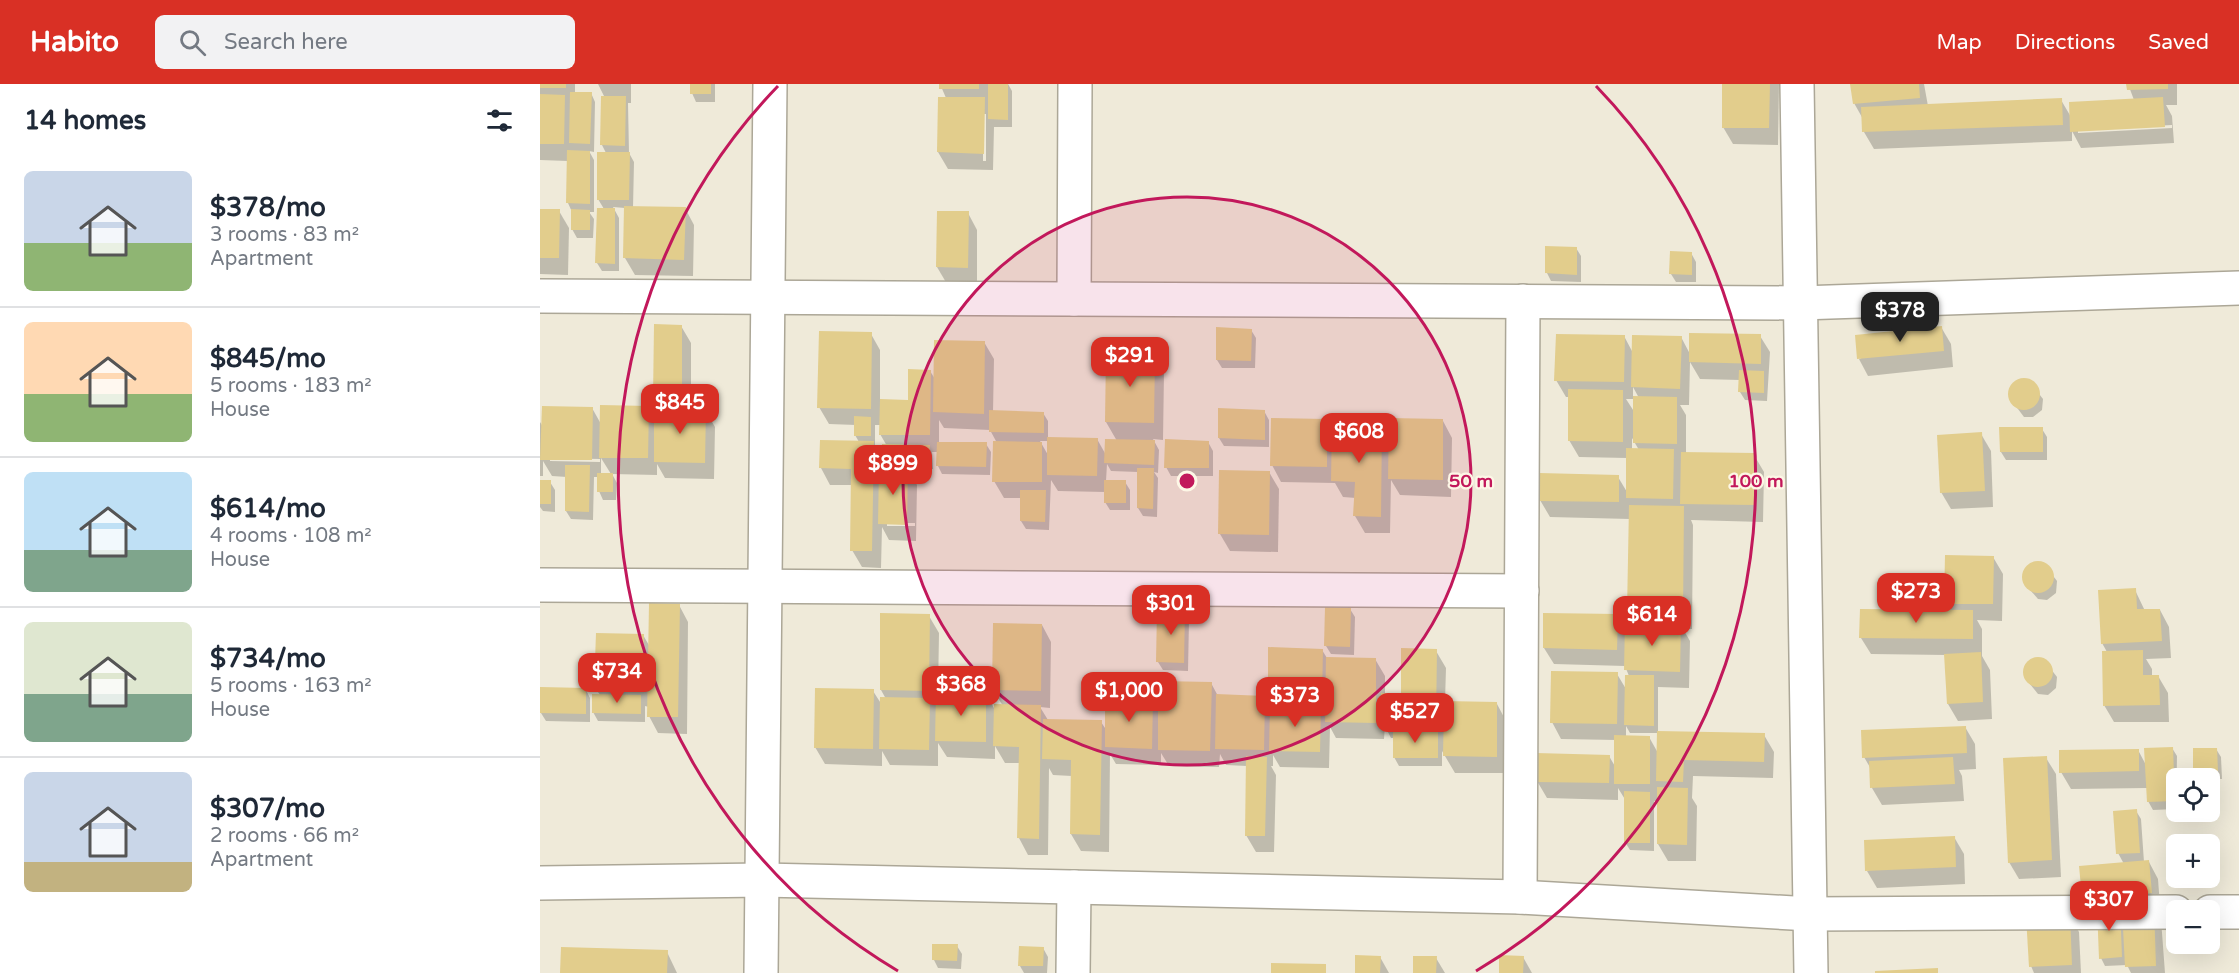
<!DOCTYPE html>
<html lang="en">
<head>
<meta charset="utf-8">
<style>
  body { margin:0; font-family:"Varela Round",sans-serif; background:#f2f2f3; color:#1f2937; height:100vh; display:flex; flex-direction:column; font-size:22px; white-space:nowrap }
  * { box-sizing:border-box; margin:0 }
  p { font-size:20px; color:#747a83 }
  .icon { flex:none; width:33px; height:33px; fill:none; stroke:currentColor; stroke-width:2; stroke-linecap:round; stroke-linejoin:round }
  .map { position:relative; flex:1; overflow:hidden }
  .sheet { display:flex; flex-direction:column; background:#fff; width:540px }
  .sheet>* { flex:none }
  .controls { position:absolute; left:1626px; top:684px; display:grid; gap:12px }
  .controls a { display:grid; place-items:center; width:54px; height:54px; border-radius:9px; background:#fff; box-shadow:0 6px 24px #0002; font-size:30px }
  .price { position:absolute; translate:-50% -51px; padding:0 14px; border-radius:12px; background:#d93025; color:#fff; font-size:20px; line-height:39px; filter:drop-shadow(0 2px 3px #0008) }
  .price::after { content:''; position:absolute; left:50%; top:36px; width:18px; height:14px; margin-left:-9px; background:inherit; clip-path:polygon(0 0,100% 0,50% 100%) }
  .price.active { background:#222; color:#fff }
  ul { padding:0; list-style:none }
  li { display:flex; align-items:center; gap:18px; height:150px; padding:0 24px }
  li+li { border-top:2px solid #e0e1e3 }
  li span { display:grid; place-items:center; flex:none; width:168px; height:120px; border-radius:9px; color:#555 }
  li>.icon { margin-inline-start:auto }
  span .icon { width:72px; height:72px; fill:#fffc; stroke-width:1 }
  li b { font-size:26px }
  h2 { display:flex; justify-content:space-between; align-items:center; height:72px; padding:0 24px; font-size:26px }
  header { display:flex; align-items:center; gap:36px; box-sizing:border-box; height:84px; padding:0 30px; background:#d93025; color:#fff }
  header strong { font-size:28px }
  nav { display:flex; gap:33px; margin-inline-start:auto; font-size:21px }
  .search { width:420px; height:54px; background:#f2f2f3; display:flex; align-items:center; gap:15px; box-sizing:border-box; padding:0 21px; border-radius:9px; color:#747a83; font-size:22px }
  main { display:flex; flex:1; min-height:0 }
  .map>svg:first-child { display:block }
  .shadow { fill:#0003; fill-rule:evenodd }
  .building { fill:#e2cd8c }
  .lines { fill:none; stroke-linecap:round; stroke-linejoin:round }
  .street-casing { stroke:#aca797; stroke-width:36 }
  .street { stroke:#fff; stroke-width:33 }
  .ring { fill:none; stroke:#c2185b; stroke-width:3 }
  .centre { fill:#c2185b; stroke:#fdf7e6; stroke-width:3 }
  .ring-label { font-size:18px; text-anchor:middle; font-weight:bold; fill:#c2185b; stroke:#fdf7e6; stroke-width:4.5; stroke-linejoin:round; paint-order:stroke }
</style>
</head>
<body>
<header>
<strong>Habito</strong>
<div class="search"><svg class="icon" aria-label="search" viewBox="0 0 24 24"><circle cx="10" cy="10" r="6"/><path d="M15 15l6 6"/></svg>Search here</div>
<nav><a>Map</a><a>Directions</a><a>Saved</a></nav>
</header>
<main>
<section class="sheet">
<h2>14 homes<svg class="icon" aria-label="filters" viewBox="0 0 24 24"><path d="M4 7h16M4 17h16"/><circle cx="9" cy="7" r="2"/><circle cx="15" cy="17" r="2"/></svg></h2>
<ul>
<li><span style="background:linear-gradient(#c9d6e8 60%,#8fb573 0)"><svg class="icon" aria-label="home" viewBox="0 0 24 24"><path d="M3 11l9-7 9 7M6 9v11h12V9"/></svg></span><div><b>$378/mo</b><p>3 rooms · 83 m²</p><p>Apartment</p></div></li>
<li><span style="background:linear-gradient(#ffd9b3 60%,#8fb573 0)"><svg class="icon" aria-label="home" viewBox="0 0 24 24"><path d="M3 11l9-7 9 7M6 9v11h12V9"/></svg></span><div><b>$845/mo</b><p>5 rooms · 183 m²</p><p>House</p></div></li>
<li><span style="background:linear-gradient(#bfe0f5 65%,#7fa58c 0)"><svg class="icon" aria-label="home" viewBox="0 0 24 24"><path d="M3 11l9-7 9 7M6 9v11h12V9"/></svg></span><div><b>$614/mo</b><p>4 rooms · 108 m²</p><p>House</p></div></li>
<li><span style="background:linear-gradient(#dfe7d0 60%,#7fa58c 0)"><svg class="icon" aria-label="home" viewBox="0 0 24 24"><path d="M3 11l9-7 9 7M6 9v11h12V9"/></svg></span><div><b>$734/mo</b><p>5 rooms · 163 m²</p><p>House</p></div></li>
<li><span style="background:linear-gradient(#c9d6e8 75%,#c2b280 0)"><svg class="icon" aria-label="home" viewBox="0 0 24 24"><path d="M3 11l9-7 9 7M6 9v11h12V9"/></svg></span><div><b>$307/mo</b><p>2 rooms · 66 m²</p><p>Apartment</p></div></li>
</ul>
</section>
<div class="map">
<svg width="1699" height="889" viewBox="0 0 1699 889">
  <rect width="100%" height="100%" fill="#efead9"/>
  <!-- shadow -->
  <g class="shadow">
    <path d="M0,0H35V9H51L55,18L54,68L49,67L54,76V128H49L54,135L53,154H37L32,145V128L28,119V77L0,76Z"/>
    <path d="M58,0H91V19H88L89,69L94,78L93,124H145L154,141L153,192L95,191L85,174V124L73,123L79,134V187H62L57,179L64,125L58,115L66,69L62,61L65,14Z"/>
    <path d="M152,0H175V18H156L152,9Z"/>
    <path d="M400,0H468L472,7V43H454L453,86L408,85L398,68L406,14ZM443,30H446V77H443Z"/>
    <path d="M1184,0H1239L1238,61L1193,60L1183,43Z"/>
    <path d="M1312,0H1384L1388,22L1521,16L1531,33L1594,16L1588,0H1637V21H1626L1632,32L1634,59L1541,64L1532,47V57L1334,65L1324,48L1323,35L1314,19ZM1632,41V44L1538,49V46Z"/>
    <path d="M0,126L19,127L29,144L28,191L0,190Z"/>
    <path d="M428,129L437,146V200H407L397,183Z"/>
    <path d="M1036,164L1041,172V198L1011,197L1007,189Z"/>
    <path d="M1151,169L1156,178V198H1136L1131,190Z"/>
    <path d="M141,242L151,259V325L165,326L175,343L174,395L125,394L117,380V391L72,390L77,399L76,416H63L59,407V393H54L53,436L31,435L26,427L27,393L12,392L3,377V392H0V338L3,343L52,324L61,340L108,323L116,337L120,324L114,315ZM10,374L60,375V378L10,377ZM61,374L71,390H61Z"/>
    <path d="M1401,243L1411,260L1413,283L1328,292L1319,275Z"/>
    <path d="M711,246L716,254L715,284H682L677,276Z"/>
    <path d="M331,250L340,266V317H369L390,287L395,295L444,258L454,275L453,328L503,329L508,337V355H557L566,371L577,357L566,338L614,271L624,288L623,356L613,355L619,366L618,389L614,388L618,394L617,433L603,432L598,424V388L571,387L567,380L566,397L585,398L590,406V426H570L565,418V408L518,407L511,396L509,446L486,445L481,437L482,414H464L454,397L457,359L450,346L404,344L399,336V359L446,360L451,368L450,391L402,390L398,382V368H392L393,385H368L377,401L376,457L349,456L342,443L341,484L322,483L312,466V401H290L281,384L319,358L315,351L316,341L289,340L279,323ZM335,341H341L340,350L347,362L343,375L335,361ZM500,357H508V371ZM347,439H375V442H347Z"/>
    <path d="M1084,252L1093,269L1141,253L1150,270L1220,252L1230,268L1227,317L1205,316L1200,308V296L1160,295L1150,278L1149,321H1140L1146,331V370L1214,371L1224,388L1223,438L1151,436L1153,441L1152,545H1143L1150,557L1149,604L1118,603V649L1224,651L1234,668L1233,694L1153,692L1152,714L1157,722L1156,777H1128L1118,760L1119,717H1114V767L1090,766L1085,758L1086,717L1078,704V716L1007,714L997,697L1069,672L1076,684V656L1021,655L1012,638L1077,590L1086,605L1089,592L1085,582L1014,580L1004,564L1077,532L1086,548L1096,539L1089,527L1090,435L1010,433L1000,416L1078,393L1087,408V374L1039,373L1029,356L1030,313H1026L1016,296ZM1093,303L1099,314H1093ZM1086,315H1095V329ZM1092,354L1099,366H1092ZM1086,642L1090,649H1119L1118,669L1109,653L1086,652Z"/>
    <path d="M1478,297H1489L1503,315L1502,326L1493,333H1484L1472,317L1470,306Z"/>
    <path d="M724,327L729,336V363L684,362L679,354Z"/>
    <path d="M786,336L794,349L841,341L850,357L903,337L912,354L911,413L860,411L851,396L850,449H825L815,432L816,414L803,413L795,399L741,398L732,381Z"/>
    <path d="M1461,345H1502L1507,353V376H1466L1461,368Z"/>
    <path d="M1441,350L1451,367L1453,423L1411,425L1401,408Z"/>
    <path d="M668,358L673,367V392H631L626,383Z"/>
    <path d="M729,388L739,405L738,468L690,467L680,450Z"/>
    <path d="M0,398H10L15,406V428L3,427L0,423Z"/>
    <path d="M1453,473L1463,490L1462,537L1437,536L1442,545V572L1450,586L1452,635L1418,637L1408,620L1406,571L1331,570L1321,554L1411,527L1406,519Z"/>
    <path d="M1492,480H1504L1517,497L1516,509L1507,516L1498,515L1485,500V488Z"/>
    <path d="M1595,506L1605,527L1620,526L1629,543L1631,574L1606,575L1612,585V592H1618L1628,609L1629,638H1574L1564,621L1567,568L1562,559Z"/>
    <path d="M139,521L148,538L147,650L118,649L109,632V623L105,622V638L58,637L53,628L60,611L56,605L103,551L110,563Z"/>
    <path d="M810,525L815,533L814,571L791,570L786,562Z"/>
    <path d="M644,528L649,536L648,587L623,586L618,578Z"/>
    <path d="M389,532L399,549L398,608L446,609L455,626L463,622L453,606L502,541L511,558L510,624L500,623L508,636L561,638L567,647L612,616L619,629L671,599L678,612L725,613L729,622H734L729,613L782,566L787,574L835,575L845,592V611L862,612L896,567L906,584L905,618L957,620L966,637V689H915L902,667V682H859L854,673L855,654H851L845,642L844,655L796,654L790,643L789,684L740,683L733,671V682H731L736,691L734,768H716L706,751L707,682L686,681L680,670L679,683L629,682L621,669V681L576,680L570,670L569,768L541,767L531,750L532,692L513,691L509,684L508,771H488L479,754L480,679H465L455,662V675L407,673L398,659V682L350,681L342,667V682L285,680L275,663L333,607L342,621L346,615L341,606Z"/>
    <path d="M1493,575L1504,576L1517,593L1516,604L1508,611L1498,610L1486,595L1485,584Z"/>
    <path d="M46,606L50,614V638L6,637L1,629Z"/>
    <path d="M1425,643L1435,660L1436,685L1419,686L1422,692L1424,717L1342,721L1332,704L1331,685L1324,673Z"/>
    <path d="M1632,664L1637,672L1636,725L1613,726L1608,717L1607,704L1531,705L1521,688L1598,666L1606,681Z"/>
    <path d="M1676,665L1681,673L1682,695L1659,694L1654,687Z"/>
    <path d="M1506,674L1516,690L1521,793L1479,795L1469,778Z"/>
    <path d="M1596,727L1601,735L1604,778H1609L1618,795L1625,889H1591L1587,881L1565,882L1561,874L1558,830L1584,780L1578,769Z"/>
    <path d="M1414,753L1424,770L1425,800L1337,804L1327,787Z"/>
    <path d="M1529,831L1539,848L1541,889H1494L1491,882Z"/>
    <path d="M417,862L422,870L421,885L398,884L394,876Z"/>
    <path d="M503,864L508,873L507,889H484L480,882Z"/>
    <path d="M127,868L137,889H22Z"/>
    <path d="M840,873L849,889H817Z"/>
    <path d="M983,873L992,889H960Z"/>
    <path d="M896,874L905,889H874Z"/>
  </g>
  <!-- building -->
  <g class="building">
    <rect x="0" y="0" width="26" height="4"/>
    <rect x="150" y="0" width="21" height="10"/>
    <rect x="399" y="0" width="40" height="5"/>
    <path d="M448,0H468V36L448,35Z"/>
    <path d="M1182,0H1230L1229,44H1182Z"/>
    <path d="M1310,0H1379L1380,14L1313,20Z"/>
    <path d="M1586,0H1628V5L1587,6Z"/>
    <path d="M30,8H52L50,60L29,59Z"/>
    <path d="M0,10L25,11L24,60H0Z"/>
    <path d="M61,12H86L85,62L60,61Z"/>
    <path d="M398,13H445L444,70L397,68Z"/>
    <path d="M1623,13L1625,43L1530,48L1529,18Z"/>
    <path d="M1522,14L1523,41L1322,48L1321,23Z"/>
    <path d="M27,66L50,67V120L26,119Z"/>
    <path d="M57,68H90L89,116H57Z"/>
    <path d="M84,122L146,123L144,176L83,174Z"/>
    <path d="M57,124H75V180L55,179Z"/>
    <path d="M0,125H20L19,174H0Z"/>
    <path d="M31,125L50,126V146H31Z"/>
    <path d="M397,127H429L428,184L396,183Z"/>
    <path d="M1005,162L1037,163V191L1005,189Z"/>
    <path d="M1130,167L1152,168V191L1129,190Z"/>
    <path d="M114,240L142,241V315H113Z"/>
    <path d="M1402,242L1404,267L1317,275L1315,251Z"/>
    <path d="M676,243L712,245L711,277L676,276Z"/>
    <path d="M279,247L332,248L331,325L277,324Z"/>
    <path d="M1149,249L1221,250V280L1149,278Z"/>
    <path d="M1016,250L1085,251L1084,298L1014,297Z"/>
    <path d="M1092,251L1142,252L1140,305L1091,303Z"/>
    <path d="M394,256L445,257L444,330L393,328Z"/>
    <path d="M566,269L615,270L614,339L565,338Z"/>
    <path d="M368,285L391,286L390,351H339L340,315L368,316Z"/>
    <path d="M1199,286L1224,287V309L1198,308Z"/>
    <circle cx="1484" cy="310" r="16"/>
    <path d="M1028,305L1083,306V358L1028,357Z"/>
    <path d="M1093,312L1137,313V360L1093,359Z"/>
    <path d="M60,321L109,322L108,374H59Z"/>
    <path d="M2,322L53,323L52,376H0Z"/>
    <path d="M114,323L166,324L165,379L114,378Z"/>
    <path d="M678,324L725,326V356L678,354Z"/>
    <path d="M449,326L504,328V349L449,348Z"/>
    <path d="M314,332L331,333V352H314Z"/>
    <path d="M731,334L787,335V383L730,382Z"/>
    <path d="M849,334L903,335V396L848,395Z"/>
    <path d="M792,338L842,339L841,433L813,432L815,398L791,397Z"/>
    <path d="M1459,343H1503V368H1460Z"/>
    <path d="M1442,348L1445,407L1400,409L1397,351Z"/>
    <path d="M507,353L558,354L557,392L507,391Z"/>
    <path d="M565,355L615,356L614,381L564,379Z"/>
    <path d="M625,355L669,357V384H624Z"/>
    <path d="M280,356L334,357L332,467H310L311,385L279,384Z"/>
    <path d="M453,357L502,358V398H452Z"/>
    <path d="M397,358H447L446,383L396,382Z"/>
    <path d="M342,360L390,361L389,377L341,376Z"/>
    <path d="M1086,364L1134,365L1133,415L1086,414Z"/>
    <path d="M1141,368L1215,369L1214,421L1140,420Z"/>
    <path d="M25,381H50L49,428L25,427Z"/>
    <path d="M339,382L368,383L367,441L338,440Z"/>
    <path d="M597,384H614L613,425L597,424Z"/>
    <path d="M679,386L730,387L729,451L678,450Z"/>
    <rect x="57" y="389" width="16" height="19"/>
    <path d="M999,389L1079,391V418L999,417Z"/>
    <rect x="0" y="396" width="11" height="24"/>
    <rect x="564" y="396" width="22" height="23"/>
    <path d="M480,406H506L505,438L480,437Z"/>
    <path d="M1089,421L1144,422L1143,529L1087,528Z"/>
    <path d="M1405,471L1454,472L1453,520H1404Z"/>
    <circle cx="1498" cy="493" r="16"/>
    <path d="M1596,504L1597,525H1620L1622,557L1561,560L1558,506Z"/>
    <path d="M109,519L140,520L138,633H107Z"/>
    <path d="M785,523L811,524L810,563L784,562Z"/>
    <path d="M1320,525L1433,526V555L1319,554Z"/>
    <path d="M617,526H645L644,579L616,578Z"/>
    <path d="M340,529L390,530L389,607L340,606Z"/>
    <path d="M1003,529L1078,530L1077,566L1003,564Z"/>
    <path d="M1085,537L1141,539L1140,588L1084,586Z"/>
    <path d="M453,539L502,540L501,607L452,606Z"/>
    <path d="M56,549L104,550L103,606L54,605Z"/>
    <path d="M728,563L783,565L782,614L728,613Z"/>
    <path d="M861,564L897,565L896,638L840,637L841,609L861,610Z"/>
    <path d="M1603,566V591H1619L1620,621L1563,622L1562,567Z"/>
    <path d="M1441,568L1443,618L1407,620L1404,570Z"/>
    <circle cx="1498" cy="588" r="15"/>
    <path d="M786,573L836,574V639L785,638Z"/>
    <path d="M1011,587L1078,588L1077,640L1010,639Z"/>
    <path d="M1085,591H1114V642L1084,641Z"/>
    <path d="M618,597L672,598L670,667L618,666Z"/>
    <path d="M0,603L46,604V630L0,629Z"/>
    <path d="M275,604L334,605L333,665L274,664Z"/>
    <path d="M396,607L446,608V658L395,657Z"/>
    <path d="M52,610L101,611V630L52,629Z"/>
    <path d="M676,610L725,612L724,666L675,665Z"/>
    <path d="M340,613L390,614L389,666L339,665Z"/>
    <path d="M565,614L613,615L612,665L565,663Z"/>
    <path d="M904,617L957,618V673L903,672Z"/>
    <path d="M454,620L501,621L499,755L477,754L479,663L453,662Z"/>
    <path d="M730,620L781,621L780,668L729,667Z"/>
    <path d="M503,635L562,636L560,751L530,750L531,676L502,675Z"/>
    <path d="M1426,642L1427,669L1322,674L1321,646Z"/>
    <path d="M853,645L898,646V674H853Z"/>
    <path d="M1117,647L1225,649L1224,678L1144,676L1143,698L1116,697Z"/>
    <path d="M1074,651L1110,652V700H1074Z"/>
    <path d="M1633,663L1635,717L1607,718L1604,664Z"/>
    <path d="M1653,664H1677L1678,687L1653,688Z"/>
    <path d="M1599,665V687L1519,689V666Z"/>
    <path d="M996,669L1070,671L1069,699L996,698Z"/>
    <path d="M706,672L727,673L725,752H705Z"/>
    <path d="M1507,672L1512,776L1468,779L1463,674Z"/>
    <path d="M1413,673L1415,700L1330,704L1329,677Z"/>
    <path d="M1117,703L1148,704L1147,761L1117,760Z"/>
    <path d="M1084,707L1110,708V759H1084Z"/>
    <path d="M1597,725L1600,769L1576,770L1573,727Z"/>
    <path d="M1415,752L1416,783L1325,787L1324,756Z"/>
    <path d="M1609,776L1612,809L1542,814L1539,782Z"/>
    <path d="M1580,822L1582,873L1559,875L1557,823Z"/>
    <path d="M1614,824L1616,882L1585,883L1582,825Z"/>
    <path d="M1530,830L1532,881L1489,883L1486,832Z"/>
    <path d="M392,860H418L417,877L392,876Z"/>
    <path d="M479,862L504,863L503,882H478Z"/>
    <path d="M21,863L128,866L127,889H20Z"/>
    <path d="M815,871L841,872L840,889H815Z"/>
    <path d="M959,871L984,872L983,889H959Z"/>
    <path d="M873,872H897L896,889H873Z"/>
    <path d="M731,879L786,880V889H731Z"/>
    <path d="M1398,884V889H1335V887Z"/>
  </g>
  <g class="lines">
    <!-- street casing -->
    <g class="street-casing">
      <g id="street">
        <path d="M1257,0L1271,889"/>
        <path d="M0,212L1261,219L1699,204"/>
        <path d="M534,215L535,0"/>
        <path d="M0,501L982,507"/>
        <path d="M0,799L223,796L980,813L1270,830L1636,828"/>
        <path d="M980,813L983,217"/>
        <path d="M1670,828H1699"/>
        <path d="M221,889L230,0"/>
        <path d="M533,889L534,803"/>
      </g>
    </g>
    <!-- street -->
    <use href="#street" class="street"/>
  </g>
  <!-- distance rings -->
  <circle cx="647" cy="397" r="284" fill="#c2185b" fill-opacity=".12"/>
  <g class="ring">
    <circle cx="647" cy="397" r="284"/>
    <path d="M358 887A569 569 0 0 1 238 2M1056 2A569 569 0 0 1 936 887"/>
  </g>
  <circle cx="647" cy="397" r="9" class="centre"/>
  <g class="ring-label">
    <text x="931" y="403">50 m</text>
    <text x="1216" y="403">100 m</text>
  </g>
</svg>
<div class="controls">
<a><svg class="icon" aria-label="locate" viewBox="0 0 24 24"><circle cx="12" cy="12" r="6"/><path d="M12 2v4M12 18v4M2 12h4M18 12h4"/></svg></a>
<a>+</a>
<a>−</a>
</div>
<b class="price active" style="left:1360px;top:259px">$378</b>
<b class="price" style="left:590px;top:304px">$291</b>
<b class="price" style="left:140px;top:351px">$845</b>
<b class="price" style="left:819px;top:380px">$608</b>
<b class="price" style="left:353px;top:412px">$899</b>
<b class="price" style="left:1376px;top:540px">$273</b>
<b class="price" style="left:631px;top:552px">$301</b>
<b class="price" style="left:1112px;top:563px">$614</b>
<b class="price" style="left:77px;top:620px">$734</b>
<b class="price" style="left:421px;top:633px">$368</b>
<b class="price" style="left:589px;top:639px">$1,000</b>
<b class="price" style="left:755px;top:644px">$373</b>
<b class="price" style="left:875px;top:660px">$527</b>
<b class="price" style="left:1569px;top:848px">$307</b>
</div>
</main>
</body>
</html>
